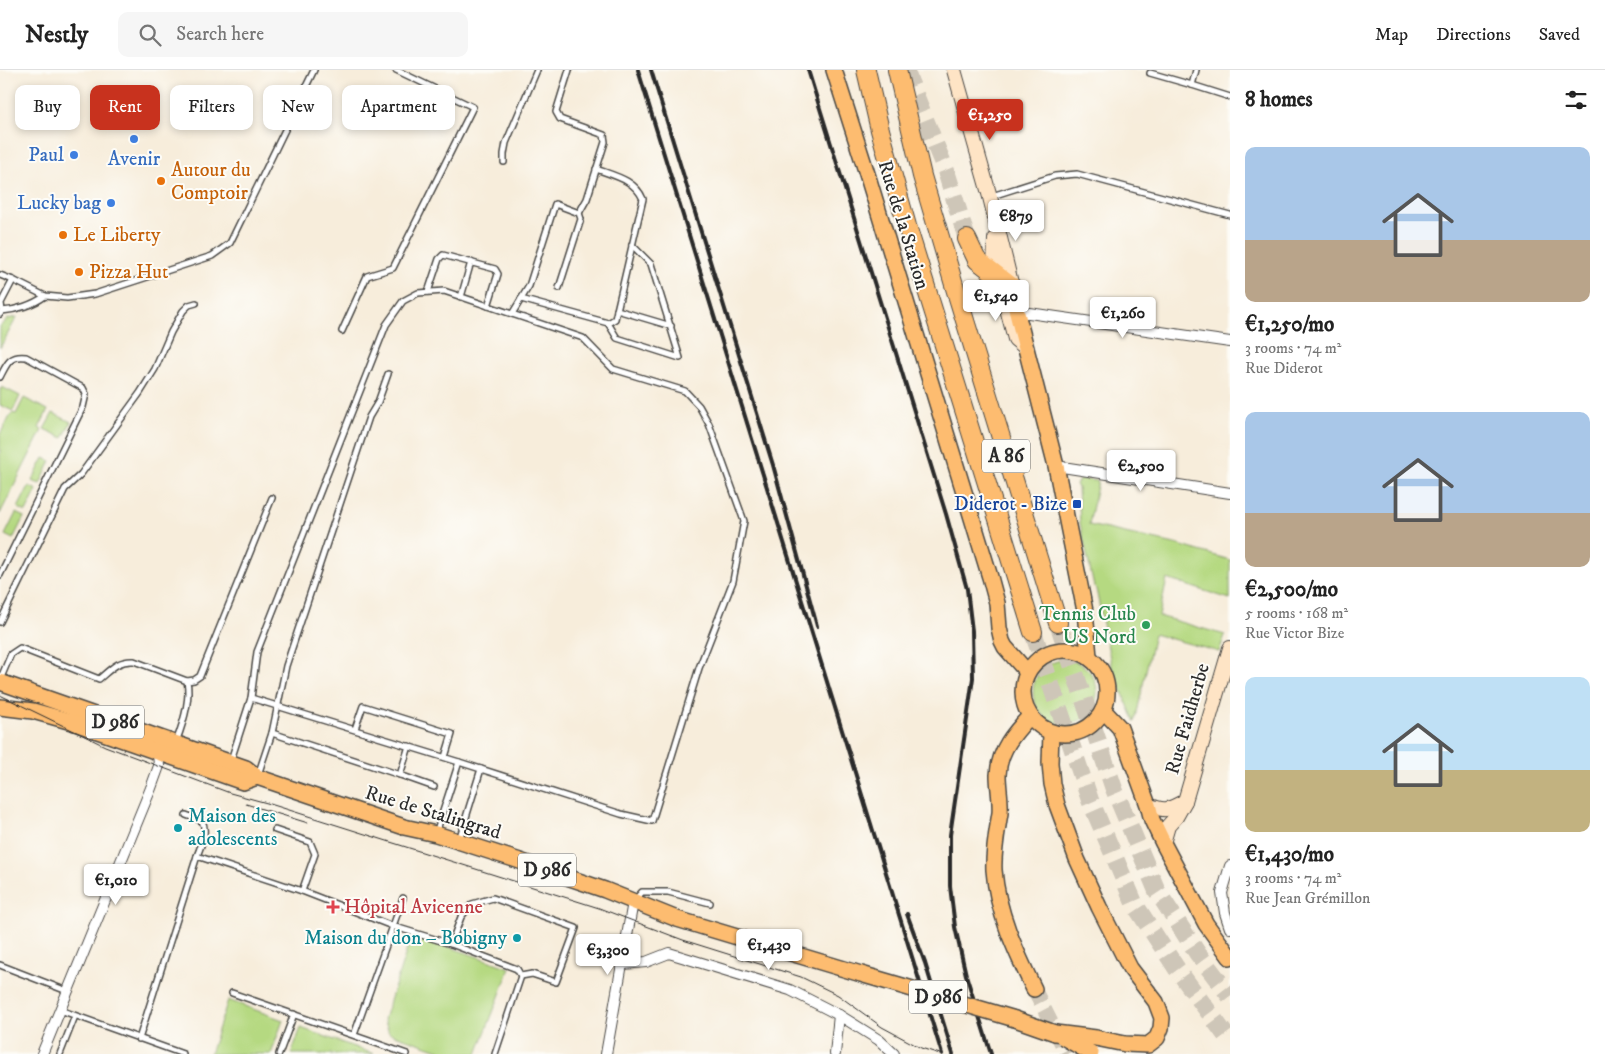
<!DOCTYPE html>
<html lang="en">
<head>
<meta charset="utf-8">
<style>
  body { margin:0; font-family:"IM FELL DW Pica",serif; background:#f6f6f6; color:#222; height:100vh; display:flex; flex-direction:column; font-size:19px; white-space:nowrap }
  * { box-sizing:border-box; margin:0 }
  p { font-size:16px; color:#767676 }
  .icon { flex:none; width:28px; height:28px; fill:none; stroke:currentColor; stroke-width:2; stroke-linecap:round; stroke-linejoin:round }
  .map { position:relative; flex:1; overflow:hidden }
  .panel { display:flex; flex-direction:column; background:#fff; width:375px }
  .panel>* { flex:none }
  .banner { position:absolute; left:15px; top:15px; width:475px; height:45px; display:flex; gap:10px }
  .price { position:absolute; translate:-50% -42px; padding:0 11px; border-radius:5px; background:#fff; color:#222; font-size:16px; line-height:32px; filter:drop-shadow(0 1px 2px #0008) }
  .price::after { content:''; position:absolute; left:50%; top:30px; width:15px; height:11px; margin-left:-8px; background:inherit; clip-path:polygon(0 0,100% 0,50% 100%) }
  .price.current { background:#c8321e; color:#fff }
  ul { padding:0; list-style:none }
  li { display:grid; align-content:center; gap:10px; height:265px; padding:0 15px }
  li span { display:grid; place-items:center; height:155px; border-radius:10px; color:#555 }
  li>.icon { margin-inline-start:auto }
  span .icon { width:90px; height:90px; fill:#fffc; stroke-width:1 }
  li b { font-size:21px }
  h2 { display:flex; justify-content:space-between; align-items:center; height:60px; padding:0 15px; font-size:21px }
  .tag { padding:0 18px; border-radius:10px; background:#fff; box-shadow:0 2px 8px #0003; font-size:18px; line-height:45px }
  .tag.current { background:#c8321e; color:#fff }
  header { display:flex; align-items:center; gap:30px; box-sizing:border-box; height:70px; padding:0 25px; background:#fff; border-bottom:1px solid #e0e0e0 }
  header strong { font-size:24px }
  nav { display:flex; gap:28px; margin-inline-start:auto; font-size:18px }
  .search { width:350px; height:45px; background:#f6f6f6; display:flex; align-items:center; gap:12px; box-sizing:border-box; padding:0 18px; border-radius:10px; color:#767676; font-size:19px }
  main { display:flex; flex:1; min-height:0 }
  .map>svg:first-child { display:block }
  .green { fill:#b5d981; stroke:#708256 }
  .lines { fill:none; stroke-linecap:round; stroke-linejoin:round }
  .primary-tunnel { stroke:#cec6b8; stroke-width:15; stroke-dasharray:15 8; stroke-linecap:butt }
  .highway-tunnel { stroke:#cec6b8; stroke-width:18; stroke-dasharray:18 9; stroke-linecap:butt }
  .lane-casing { stroke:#4a4845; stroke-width:8 }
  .street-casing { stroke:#4a4845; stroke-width:12 }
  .secondary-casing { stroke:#4a4845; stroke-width:16 }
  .primary-casing { stroke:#4a4845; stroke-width:18 }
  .highway-casing { stroke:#4a4845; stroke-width:20 }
  .lane { stroke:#fff; stroke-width:5 }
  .street { stroke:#fff; stroke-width:10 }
  .secondary { stroke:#fee4c5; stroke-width:14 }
  .primary { stroke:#fdbc6f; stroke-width:15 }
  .highway { stroke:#fdbc6f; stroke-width:18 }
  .tram { stroke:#2b2b2b; stroke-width:1 }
  .rail { stroke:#2b2b2b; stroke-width:4 }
  .primary-bridge-casing { stroke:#4a4845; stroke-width:18; stroke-linecap:butt }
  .primary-bridge { stroke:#fdbc6f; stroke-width:15 }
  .shop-dot { fill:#3f7fe0; stroke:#fdfcf7; stroke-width:2 }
  .food-dot { fill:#e8710a; stroke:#fdfcf7; stroke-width:2 }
  .transit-dot { fill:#1a4fb4; stroke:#fdfcf7; stroke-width:2 }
  .leisure-dot { fill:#2e9e5b; stroke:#fdfcf7; stroke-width:2 }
  .culture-dot { fill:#0f9aa8; stroke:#fdfcf7; stroke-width:2 }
  .health-dot { fill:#e0444e; stroke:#fdfcf7; stroke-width:2 }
  .labels { text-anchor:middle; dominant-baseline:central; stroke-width:4; stroke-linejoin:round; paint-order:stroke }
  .shield { fill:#fdfcf7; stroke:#6a6a68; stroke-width:1 }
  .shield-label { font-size:19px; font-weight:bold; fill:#2b2b2b }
  .shop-label { font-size:20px; fill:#366cbe; stroke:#fdfcf7; text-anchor:end }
  .food-label { font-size:20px; fill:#c56008; stroke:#fdfcf7; text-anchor:start }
  .street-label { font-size:20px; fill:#2b2b2b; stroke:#fdfcf7 }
  .transit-label { font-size:20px; fill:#164399; stroke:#fdfcf7; text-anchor:end }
  .leisure-label { font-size:20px; fill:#27864d; stroke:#fdfcf7; text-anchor:end }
  .culture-label { font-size:20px; fill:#0d838f; stroke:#fdfcf7; text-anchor:start }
  .health-label { font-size:20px; fill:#be3a42; stroke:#fdfcf7; text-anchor:start }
</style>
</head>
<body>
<header>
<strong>Nestly</strong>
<div class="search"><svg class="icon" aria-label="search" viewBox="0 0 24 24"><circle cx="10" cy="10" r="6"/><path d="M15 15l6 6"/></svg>Search here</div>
<nav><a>Map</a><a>Directions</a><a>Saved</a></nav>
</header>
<main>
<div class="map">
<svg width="1230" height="984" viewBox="0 0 1230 984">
  <rect width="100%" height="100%" fill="#fdfcf7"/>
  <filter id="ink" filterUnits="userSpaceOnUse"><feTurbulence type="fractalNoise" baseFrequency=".02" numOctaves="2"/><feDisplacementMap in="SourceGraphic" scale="10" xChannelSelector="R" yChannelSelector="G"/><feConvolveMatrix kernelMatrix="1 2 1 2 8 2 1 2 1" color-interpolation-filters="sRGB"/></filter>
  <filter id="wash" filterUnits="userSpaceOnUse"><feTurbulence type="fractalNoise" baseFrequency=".0096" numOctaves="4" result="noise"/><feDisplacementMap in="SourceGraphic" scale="20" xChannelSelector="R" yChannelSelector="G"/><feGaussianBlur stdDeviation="1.12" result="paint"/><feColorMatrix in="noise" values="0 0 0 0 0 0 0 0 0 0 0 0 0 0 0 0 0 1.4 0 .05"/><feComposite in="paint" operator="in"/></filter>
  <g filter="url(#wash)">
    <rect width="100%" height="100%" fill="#f7eddb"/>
    <!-- green -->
    <g class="green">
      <path d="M17,247L0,278V256L8,249Z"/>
      <path d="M2,317L20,326L13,341L0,335V321Z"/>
      <path d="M24,328L48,340L39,358L42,360L0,444V364L12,343L16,344Z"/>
      <path d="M53,343L71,352L63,368L44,359Z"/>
      <path d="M44,388L51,391L40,414L32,411Z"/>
      <path d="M1080,409L1098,411L1089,455L1175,474L1230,490V529L1167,509L1159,546L1225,565L1219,582L1154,564L1135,652L1112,598L1096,519L1094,517L1080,453L1078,418L1076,414Z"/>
      <path d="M29,416L37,420L26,442L18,438Z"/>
      <path d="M16,443L24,447L13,469L5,465Z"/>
      <circle cx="1065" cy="622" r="32"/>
      <path d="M412,864L510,898L477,984H450L389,963L384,949Z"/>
      <path d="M228,930L283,950L271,984H210Z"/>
      <path d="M301,958L374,984H291Z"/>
    </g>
  </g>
  <g filter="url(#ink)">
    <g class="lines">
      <!-- primary-tunnel -->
      <path class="primary-tunnel" d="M1034,919L1067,984"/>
      <!-- highway-tunnel -->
      <g class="highway-tunnel">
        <path d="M905,0L946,101L967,169"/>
        <path d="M1058,553L1114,719L1157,821L1198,884L1230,926"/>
        <path d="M1033,562L1090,730L1135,835L1177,899L1230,971"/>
      </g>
      <!-- lane casing -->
      <g class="lane-casing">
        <g id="lane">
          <path d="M569,0L556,42L560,49L604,65L605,72L587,129L579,143"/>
          <path d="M1196,0L1192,15L1230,27"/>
          <path d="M1150,3L1192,15"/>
          <path d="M504,92V84L506,73L537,0"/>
          <path d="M992,126L1055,106L1077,104L1230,145"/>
          <path d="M0,205L13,210"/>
          <path d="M428,222L439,189L443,185L495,199L498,204L488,236"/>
          <path d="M461,227L471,192"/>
          <path d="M521,229L608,253L615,249L643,129C635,110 615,106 596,99"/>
          <path d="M617,240L671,256"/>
          <path d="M2,241C16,240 33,235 45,226"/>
          <path d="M0,244L2,241L1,233L13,210L45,226L67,228L95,224L212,186L230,173L314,0"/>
          <path d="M512,244L529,216L555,134L579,143L581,149L559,218"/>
          <path d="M608,253L617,268L680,288L651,194L632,175"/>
          <path d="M342,261L367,206L393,198L473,37L396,0"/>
          <path d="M0,307C7,294 9,285 26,287L83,318L86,324L83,337L0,505"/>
          <path d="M0,552L65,419L81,404L140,323L155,299L171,262L183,241L189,235L196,233"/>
          <path d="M0,610L11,584L20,578L99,609C111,599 118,590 134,591L187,611C191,630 183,654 176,672"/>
          <path d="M187,611L194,610L200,606L272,428"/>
          <path d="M251,628L257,582L386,255L403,231L418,223L444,221L583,268L613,299L685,321L699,336L709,354L744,451L733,511L699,598L652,751L621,744L459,692"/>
          <path d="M355,659L363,636L452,664L445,687"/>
          <path d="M272,663L400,705"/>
          <path d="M409,676L400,705L434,717"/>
          <path d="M231,690L251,628L459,692L436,763"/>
          <path d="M258,705L272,663L286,596L369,347L378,332L388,304"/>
          <path d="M186,745L202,751C208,762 201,775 197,786L302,821L392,856L451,874"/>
          <path d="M275,760L310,772L315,784L302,821"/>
          <path d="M459,770L481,699"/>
          <path d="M493,828L576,858L556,912L532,904L521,906L517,899L451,874L461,847L472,834Z"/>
          <path d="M634,831L642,822H668L710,833"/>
          <path d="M0,895L67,921"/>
          <path d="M232,923L407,984"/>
          <path d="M60,940L183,984"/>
          <path d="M354,965L403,828"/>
          <path d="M139,969L197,786"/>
          <path d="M60,984L75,946"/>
          <path d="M279,984L294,944"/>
          <path d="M495,984L521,906"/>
        </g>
      </g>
      <!-- street casing -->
      <g class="street-casing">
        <g id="street">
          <path d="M1017,243H1029L1230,272"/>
          <path d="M1056,396L1230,423"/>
          <path d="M1230,796L1222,823L1225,843L1230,858"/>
          <path d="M623,894L646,892L669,883L790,920L839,945L879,970L894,984"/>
          <path d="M42,984L151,718L159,696L158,683"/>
          <path d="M606,984L633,832"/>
          <path d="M835,984L839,945"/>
        </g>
      </g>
      <!-- secondary casing -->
      <g class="secondary-casing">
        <g id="secondary">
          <path d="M954,0L990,127L1012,217"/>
          <path d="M995,169L994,203L1001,216L1015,269L1027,279"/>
          <path d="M1148,735C1166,742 1168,740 1185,731"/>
          <path d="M1163,773L1168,756L1176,747L1185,731L1230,578"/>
        </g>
      </g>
      <!-- primary casing -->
      <g class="primary-casing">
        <g id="primary">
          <path d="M834,0L868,107L990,507L997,533L999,558L1002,571L1005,577L1027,602"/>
          <path d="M1012,217L1017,243L1056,396L1085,541L1089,587"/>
          <circle cx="1065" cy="622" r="42"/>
          <path d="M0,612L246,698L257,707L404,757L436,764L517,790L605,820L677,849L861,904"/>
          <path d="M0,637L33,641L72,652L243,712L257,707"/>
          <path d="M1103,640L1120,658L1148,735L1152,750L1163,773L1206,854L1230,887"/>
          <path d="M1030,646C1014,663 999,680 998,705C998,717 1001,731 1000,743C997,762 993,781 994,800C997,842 1016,882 1034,919"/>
          <path d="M1051,662L1050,693L1052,714L1057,735L1077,789L1099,837L1130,898L1156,932L1162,948L1161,958L1157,968L1148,975L1125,974L1096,968"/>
          <path d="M1015,949L1055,963"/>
        </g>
      </g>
      <!-- highway casing -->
      <g class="highway-casing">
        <g id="highway">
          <path d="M866,0L880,60L907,156L1033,562"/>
          <path d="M897,0L922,106L955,218L1058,553"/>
          <path d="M967,169L977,190L1012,217"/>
        </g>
      </g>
      <!-- lane -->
      <use href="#lane" class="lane"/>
      <!-- street -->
      <use href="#street" class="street"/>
      <!-- secondary -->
      <use href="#secondary" class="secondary"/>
      <!-- primary -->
      <use href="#primary" class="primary"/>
      <!-- highway -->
      <use href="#highway" class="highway"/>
      <!-- tram -->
      <g class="tram">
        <path d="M0,625L105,676L230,723L267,733L599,838L683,870L801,907L838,925L882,957L921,978L940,984"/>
        <path d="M246,734L308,753"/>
      </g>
      <!-- rail -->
      <g class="rail">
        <path d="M638,0L942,984"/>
        <path d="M651,0L773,395L817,556"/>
        <path d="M808,0L946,444L967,519L972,561L973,608L950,765V816L955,857L966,905L991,984"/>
        <path d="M907,844L925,893L953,984"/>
      </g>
      <!-- primary-bridge casing -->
      <g class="primary-bridge-casing">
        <g id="primary-bridge">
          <path d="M861,904L1015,949"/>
          <path d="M1055,963L1096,968"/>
          <path d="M1063,967L1091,983"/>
        </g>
      </g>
      <!-- primary-bridge -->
      <use href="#primary-bridge" class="primary-bridge"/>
    </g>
  </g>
  <!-- markers -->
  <g class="shop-dot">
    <circle cx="134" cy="69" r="5"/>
    <circle cx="74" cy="85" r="5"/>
    <circle cx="111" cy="133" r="5"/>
  </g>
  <g class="food-dot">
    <circle cx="161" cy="111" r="5"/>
    <circle cx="63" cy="165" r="5"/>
    <circle cx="79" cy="202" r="5"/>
  </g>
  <rect class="transit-dot" x="1072" y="429" width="10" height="10" rx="2.5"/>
  <circle class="leisure-dot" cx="1146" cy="555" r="5"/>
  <g class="culture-dot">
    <circle cx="178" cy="758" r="5"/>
    <circle cx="517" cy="868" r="5"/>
  </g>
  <path class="health-dot" d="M330.5 829.5h5v5h5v5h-5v5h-5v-5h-5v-5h5z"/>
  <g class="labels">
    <!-- shield labels -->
    <g class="shield">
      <rect x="982" y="369.5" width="48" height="33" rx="4"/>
      <rect x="86" y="635.5" width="58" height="33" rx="4"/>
      <rect x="518" y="783.5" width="58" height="33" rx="4"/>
      <rect x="909" y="910.5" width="58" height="33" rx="4"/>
    </g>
    <g class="shield-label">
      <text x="1006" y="386">A 86</text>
      <text x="115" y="652">D 986</text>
      <text x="547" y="800">D 986</text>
      <text x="938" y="927">D 986</text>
    </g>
    <!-- shop labels -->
    <g class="shop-label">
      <text x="64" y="85">Paul</text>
      <text x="134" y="89" text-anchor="middle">Avenir</text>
      <text x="101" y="133">Lucky bag</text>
    </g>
    <!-- food labels -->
    <g class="food-label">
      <text x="171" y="100">Autour du<tspan x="171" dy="23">Comptoir</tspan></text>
      <text x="73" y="165">Le Liberty</text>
      <text x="89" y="202">Pizza Hut</text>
    </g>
    <!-- street labels -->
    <g class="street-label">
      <text transform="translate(903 155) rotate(73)">Rue de la Station</text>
      <text transform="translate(1188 649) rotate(-74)">Rue Faidherbe</text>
      <text transform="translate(433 743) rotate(17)">Rue de Stalingrad</text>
    </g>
    <!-- transit labels -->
    <g class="transit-label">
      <text x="1067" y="434">Diderot - Bize</text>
    </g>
    <!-- leisure labels -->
    <g class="leisure-label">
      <text x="1136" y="544">Tennis Club<tspan x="1136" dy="23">US Nord</tspan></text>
    </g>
    <!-- culture labels -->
    <g class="culture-label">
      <text x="188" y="746">Maison des<tspan x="188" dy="23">adolescents</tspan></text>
      <text x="507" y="868" text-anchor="end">Maison du don – Bobigny</text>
    </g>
    <!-- health labels -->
    <g class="health-label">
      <text x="344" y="837">Hôpital Avicenne</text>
    </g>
  </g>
</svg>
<b class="price current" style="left:990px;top:71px">€1,250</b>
<b class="price" style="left:1016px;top:172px">€879</b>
<b class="price" style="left:996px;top:252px">€1,540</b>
<b class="price" style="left:1123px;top:269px">€1,260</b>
<b class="price" style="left:1141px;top:422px">€2,500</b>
<b class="price" style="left:116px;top:836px">€1,010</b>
<b class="price" style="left:769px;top:901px">€1,430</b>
<b class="price" style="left:608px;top:906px">€3,300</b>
<div class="banner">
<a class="tag">Buy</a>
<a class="tag current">Rent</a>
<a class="tag">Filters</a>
<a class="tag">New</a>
<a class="tag">Apartment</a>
</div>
</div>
<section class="panel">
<h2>8 homes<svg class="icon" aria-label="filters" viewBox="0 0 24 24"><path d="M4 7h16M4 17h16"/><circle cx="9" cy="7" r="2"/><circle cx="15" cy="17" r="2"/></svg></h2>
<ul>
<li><span style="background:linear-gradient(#a9c7e8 60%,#b9a48a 0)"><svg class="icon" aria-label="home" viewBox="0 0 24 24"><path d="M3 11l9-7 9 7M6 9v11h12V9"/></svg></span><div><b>€1,250/mo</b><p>3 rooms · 74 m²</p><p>Rue Diderot</p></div></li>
<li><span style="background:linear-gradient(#a9c7e8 65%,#b9a48a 0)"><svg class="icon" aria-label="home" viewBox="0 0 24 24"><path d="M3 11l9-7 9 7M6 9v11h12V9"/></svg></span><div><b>€2,500/mo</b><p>5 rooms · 168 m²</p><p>Rue Victor Bize</p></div></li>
<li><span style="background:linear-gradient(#bfe0f5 60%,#c2b280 0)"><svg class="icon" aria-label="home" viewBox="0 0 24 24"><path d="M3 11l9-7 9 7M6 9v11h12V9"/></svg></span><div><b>€1,430/mo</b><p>3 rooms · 74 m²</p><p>Rue Jean Grémillon</p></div></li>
</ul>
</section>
</main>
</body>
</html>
